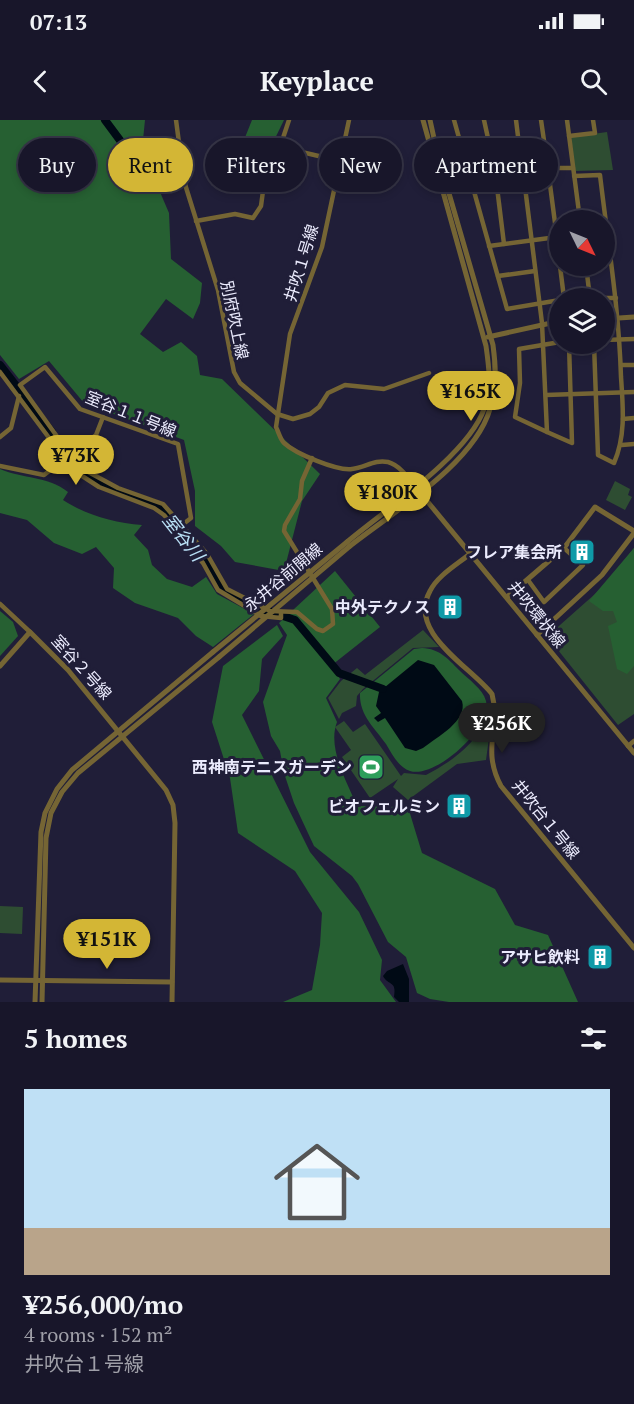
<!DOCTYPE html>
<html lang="en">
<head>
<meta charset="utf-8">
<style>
  body { margin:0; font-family:"PT Serif","Noto Sans JP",serif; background:#211f32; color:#f1f3f6; height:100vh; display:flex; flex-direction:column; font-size:22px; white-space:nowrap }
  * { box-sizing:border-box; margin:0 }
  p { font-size:20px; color:#9f9fa8 }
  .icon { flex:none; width:33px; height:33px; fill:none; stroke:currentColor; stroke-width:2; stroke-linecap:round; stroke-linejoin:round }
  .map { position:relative; height:882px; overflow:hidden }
  .panel { display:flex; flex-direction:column; background:#18162a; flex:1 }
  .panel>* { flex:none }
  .banner { position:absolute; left:18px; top:18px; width:598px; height:54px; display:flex; gap:12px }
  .needle { width:39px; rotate:133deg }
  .tools { position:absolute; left:549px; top:90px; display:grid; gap:12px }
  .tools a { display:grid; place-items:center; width:66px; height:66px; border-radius:50%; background:#18162a; box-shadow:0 3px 9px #0003,0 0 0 2px #363547; font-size:30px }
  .price { position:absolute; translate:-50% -51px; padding:0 14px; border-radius:21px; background:#d3b635; color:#111; font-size:20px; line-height:39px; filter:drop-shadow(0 2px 3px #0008) }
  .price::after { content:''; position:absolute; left:50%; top:36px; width:18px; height:14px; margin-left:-9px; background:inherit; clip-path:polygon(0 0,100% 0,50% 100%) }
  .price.selected { background:#222; color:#fff }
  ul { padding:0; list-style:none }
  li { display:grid; align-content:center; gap:12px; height:318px; padding:0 24px }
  li span { display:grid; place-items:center; height:186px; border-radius:0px; color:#555 }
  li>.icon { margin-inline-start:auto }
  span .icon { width:108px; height:108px; fill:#fffc; stroke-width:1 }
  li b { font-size:26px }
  h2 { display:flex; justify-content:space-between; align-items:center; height:72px; padding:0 24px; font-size:26px }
  .tag { padding:0 21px; border-radius:27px; background:#18162a; box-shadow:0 3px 9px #0003,0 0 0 2px #363547; font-size:21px; line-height:54px }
  .tag.selected { background:#d3b635; color:#111 }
  .status { display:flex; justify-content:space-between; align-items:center; height:42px; padding:0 30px; background:#18162a; direction:ltr }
  .status svg { height:16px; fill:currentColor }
  header { display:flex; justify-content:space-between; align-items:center; height:78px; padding:0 24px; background:#18162a; font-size:27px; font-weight:800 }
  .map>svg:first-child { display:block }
  .green { fill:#2e4d32 }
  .forest { fill:#266032 }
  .water { fill:#000a15 }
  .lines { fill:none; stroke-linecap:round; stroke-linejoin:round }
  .river { stroke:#000a15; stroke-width:8 }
  .minor { stroke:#756534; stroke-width:4.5 }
  .tertiary { stroke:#756534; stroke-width:5 }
  .tertiary-bridge { stroke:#756534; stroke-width:5 }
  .labels { text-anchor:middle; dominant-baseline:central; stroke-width:6; stroke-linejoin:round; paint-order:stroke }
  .street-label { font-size:16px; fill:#ebebfd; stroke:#201e38 }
  .poi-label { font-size:16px; font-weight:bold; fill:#ebebfd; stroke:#201e38; text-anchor:end }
  .water-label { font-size:18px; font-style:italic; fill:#b9e0f6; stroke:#201e38 }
</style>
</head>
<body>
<div class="status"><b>07:13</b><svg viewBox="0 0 49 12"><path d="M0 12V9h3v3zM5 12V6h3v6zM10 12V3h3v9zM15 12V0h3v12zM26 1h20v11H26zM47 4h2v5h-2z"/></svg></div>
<header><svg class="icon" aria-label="back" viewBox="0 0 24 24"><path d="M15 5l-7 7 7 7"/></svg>Keyplace<svg class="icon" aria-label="search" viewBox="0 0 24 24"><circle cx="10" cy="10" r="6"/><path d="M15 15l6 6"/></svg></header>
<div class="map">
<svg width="634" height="882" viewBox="0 0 634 882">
  <rect width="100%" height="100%" fill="#201e38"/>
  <!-- green -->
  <g class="green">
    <path d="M607,12L613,50L575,51L571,17Z"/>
    <path d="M615,361L630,369L628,375L632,377L625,390L606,380Z"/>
    <path d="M634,428V594L618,605L550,520L551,513L604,466Z"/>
    <path d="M423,510L439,527L413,528L363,569L357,576L356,586L342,593L339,599L328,578L341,561L357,548L365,555Z"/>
    <path d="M488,588L493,589L486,640L457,644L408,680L393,667L398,659L370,678L342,637L351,630L335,607L344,601L353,612L365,604L401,656L404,653L426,655C453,641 484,619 488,588Z"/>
    <path d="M0,786L23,787L22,814L0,813Z"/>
  </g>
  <!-- forest -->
  <g class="forest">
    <path d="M0,0H145L142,30L169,93L171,139L202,163L200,183L193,199L166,179L140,214L163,232L181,222L197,236L200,255L222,259L320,354L302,381L284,451L235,442L221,426L195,406V371L184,320L84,283L49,241L19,259L0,235Z"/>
    <path d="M252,0H284L264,41L247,61L228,60Z"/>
    <path d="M0,349C23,359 48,356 68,372L63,380C86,395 114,403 142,405L134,415L148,430L152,445L167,459L192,467L206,457L217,474L254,494L213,527L196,516L178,498L135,483L113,468L114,448L96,427L82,434L54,423L27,400L0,393Z"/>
    <path d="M634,428V546L627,554L617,549L608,506L617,502L613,491H603L589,481Z"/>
    <path d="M335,451L380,507L332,545L340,559L326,578L337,602C327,628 347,662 357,686L408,687L422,733L495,769L515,805L548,815L578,882H449L430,879L417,873L406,837L388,822L358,764L352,756L314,726L294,683L284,653L280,631L271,616L263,582L287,515L279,503Z"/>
    <path d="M0,491L13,502L18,516L0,536Z"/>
    <path d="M277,505L283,516L262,539L259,571L242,595L310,732L359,792L382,840L380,860L396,882H283L312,870L320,825L322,793L295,751L238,713L230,658L212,602L223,546Z"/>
    <path d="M422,528C440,529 447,538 459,550C468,559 483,569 486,581C492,608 435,659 410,651C398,647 392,634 386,624C374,607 359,595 360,573L414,529Z"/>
  </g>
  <!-- water -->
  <g class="water">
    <path d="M418,540L434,545L462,581C468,601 437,617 423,628L416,631L405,628L385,598L378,602L374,598L381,593L376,586L379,572Z"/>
    <path d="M403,844L409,859V882H399L394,877C397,860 388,866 383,856L387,851Z"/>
  </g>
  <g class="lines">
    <!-- river -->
    <g class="river">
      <path d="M105,0L125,27"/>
      <path d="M0,245L52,312"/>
      <path d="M73,342L93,359L111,369L154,383L164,390L183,410L207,443L220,468L250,485L295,500L339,553L383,569"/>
    </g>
    <!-- minor -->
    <g class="minor">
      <path d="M176,0L184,61L218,170L234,252L240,263L277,294L293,299L310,294L319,287L328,273L345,265L384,269L429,253"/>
      <path d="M349,0L322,127L290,214L276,307C279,313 280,319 284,323C296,334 337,351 352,349C365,348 374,339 388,342C399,345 408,357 415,366"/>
      <path d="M454,0L507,189L560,180"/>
      <path d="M484,0L495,50L522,49L516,0"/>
      <path d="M541,0L548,48H573"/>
      <path d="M567,0L580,100"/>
      <path d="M569,16L595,13L593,0"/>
      <path d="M280,27L340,41"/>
      <path d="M574,56L600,55C608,123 619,189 621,257C623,287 626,315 614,343L598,335L594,224"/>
      <path d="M470,61L496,59L504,124"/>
      <path d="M196,101L235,94L253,98L261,86L267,41L272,32L280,27L289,0"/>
      <path d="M489,126L557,117"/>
      <path d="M560,141L549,57L524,59L542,203L547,312L515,297L520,263L519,229L560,222"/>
      <path d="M560,146L564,178"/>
      <path d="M586,146L590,178"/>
      <path d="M498,156L535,151"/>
      <path d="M584,178H616"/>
      <path d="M604,220L634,219"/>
      <path d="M621,245H634"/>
      <path d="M0,252L73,350L99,367L154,388L164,395L203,443L218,470L261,496L281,498V492"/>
      <path d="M546,275L634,272"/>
      <path d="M623,299L634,298"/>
      <path d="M547,312L572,323L569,224"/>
      <path d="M0,317L11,308L19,276"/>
      <path d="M622,325L634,324"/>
      <path d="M0,346L44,355L96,315L103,297"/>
      <path d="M177,409L191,398L178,324L80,289L45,247L20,265L79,347L118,368L163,384L207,434L227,469L270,491L297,492L317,509L323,511L333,504L332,489L284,411L285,405L300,379L302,361L312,338"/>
      <path d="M528,460L544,482L583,445L564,428"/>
      <path d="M0,484L30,512"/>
      <path d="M628,626L634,621"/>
    </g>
    <!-- tertiary -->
    <g class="tertiary">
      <path d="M604,199L634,197"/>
      <path d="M488,217L560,201"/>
      <path d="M418,370L634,633"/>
      <path d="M347,422C385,390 468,335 484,289C492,268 489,247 486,226L423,0"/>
      <path d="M350,426C393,392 474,344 490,289C497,268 496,247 493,225L437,32L430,0"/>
      <path d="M471,433C458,444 438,455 430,471C407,513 470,546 492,574C501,608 481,629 501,666L634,828"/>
      <path d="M507,477L564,428L595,387L634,411"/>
      <path d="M537,515L602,455L634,413"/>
      <path d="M0,546L30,512L68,550L166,670L173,685L175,703L172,882"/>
      <path d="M0,860L172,862"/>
      <path d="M35,882L41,712L45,693L57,669L72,650L213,532"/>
      <path d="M42,882L46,718L51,693L62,672L78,653L219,537"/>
    </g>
    <!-- tertiary-bridge -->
    <g class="tertiary-bridge">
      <path d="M213,532L347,422"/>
      <path d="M219,537L350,426"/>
    </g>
  </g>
  <!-- icons -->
  <defs>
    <g id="building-square" transform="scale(1.35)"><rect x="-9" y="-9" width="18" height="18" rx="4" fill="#0f9aa8" stroke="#201e38"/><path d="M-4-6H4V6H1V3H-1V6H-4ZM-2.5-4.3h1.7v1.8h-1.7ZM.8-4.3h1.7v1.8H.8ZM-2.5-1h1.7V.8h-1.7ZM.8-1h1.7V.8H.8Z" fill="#fff"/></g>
    <g id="stadium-square" transform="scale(1.35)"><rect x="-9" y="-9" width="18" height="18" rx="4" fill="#2e9e5b" stroke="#201e38"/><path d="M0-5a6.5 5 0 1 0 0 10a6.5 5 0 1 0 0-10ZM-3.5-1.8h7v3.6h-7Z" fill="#fff"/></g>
  </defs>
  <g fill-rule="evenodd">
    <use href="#building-square" x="582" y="432"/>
    <use href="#building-square" x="450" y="487"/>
    <use href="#stadium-square" x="371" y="647"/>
    <use href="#building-square" x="459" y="686"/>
    <use href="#building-square" x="600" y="837"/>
  </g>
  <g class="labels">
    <!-- street labels -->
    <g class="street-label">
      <text transform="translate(301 143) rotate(-73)">井吹１号線</text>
      <text transform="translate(235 200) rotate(78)">別府吹上線</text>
      <text transform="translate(131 294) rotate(22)">室谷１１号線</text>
      <text transform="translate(283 457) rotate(-40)">永井谷前開線</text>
      <text transform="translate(537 494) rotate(51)">井吹環状線</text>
      <text transform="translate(82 547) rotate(48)">室谷２号線</text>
      <text transform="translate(546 699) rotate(51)">井吹台１号線</text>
    </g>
    <!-- poi labels -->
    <g class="poi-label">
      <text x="562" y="432">フレア集会所</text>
      <text x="430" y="487">中外テクノス</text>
      <text x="352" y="647">西神南テニスガーデン</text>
      <text x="440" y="686">ビオフェルミン</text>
      <text x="580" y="837">アサヒ飲料</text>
    </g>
    <!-- water labels -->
    <g class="water-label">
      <text transform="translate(184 417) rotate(52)">室谷川</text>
    </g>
  </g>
</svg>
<div class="tools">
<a><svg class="needle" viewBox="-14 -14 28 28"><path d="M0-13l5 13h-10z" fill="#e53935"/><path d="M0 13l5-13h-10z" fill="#9f9fa8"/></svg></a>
<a><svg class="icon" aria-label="layers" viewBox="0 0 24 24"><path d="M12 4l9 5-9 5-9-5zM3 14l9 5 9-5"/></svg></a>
</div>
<b class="price" style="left:471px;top:302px">¥165K</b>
<b class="price" style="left:76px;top:366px">¥73K</b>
<b class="price" style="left:388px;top:403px">¥180K</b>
<b class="price selected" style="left:502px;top:634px">¥256K</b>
<b class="price" style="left:107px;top:850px">¥151K</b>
<div class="banner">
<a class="tag">Buy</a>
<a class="tag selected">Rent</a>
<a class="tag">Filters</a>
<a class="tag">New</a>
<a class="tag">Apartment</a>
</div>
</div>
<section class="panel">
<h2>5 homes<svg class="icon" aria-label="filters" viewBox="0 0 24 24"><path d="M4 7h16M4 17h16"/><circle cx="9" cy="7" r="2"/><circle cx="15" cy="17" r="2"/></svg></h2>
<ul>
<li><span style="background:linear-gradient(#bfe0f5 75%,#b9a48a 0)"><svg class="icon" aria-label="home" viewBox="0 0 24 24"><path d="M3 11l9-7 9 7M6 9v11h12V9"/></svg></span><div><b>¥256,000/mo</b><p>4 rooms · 152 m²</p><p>井吹台１号線</p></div></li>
</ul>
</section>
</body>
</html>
